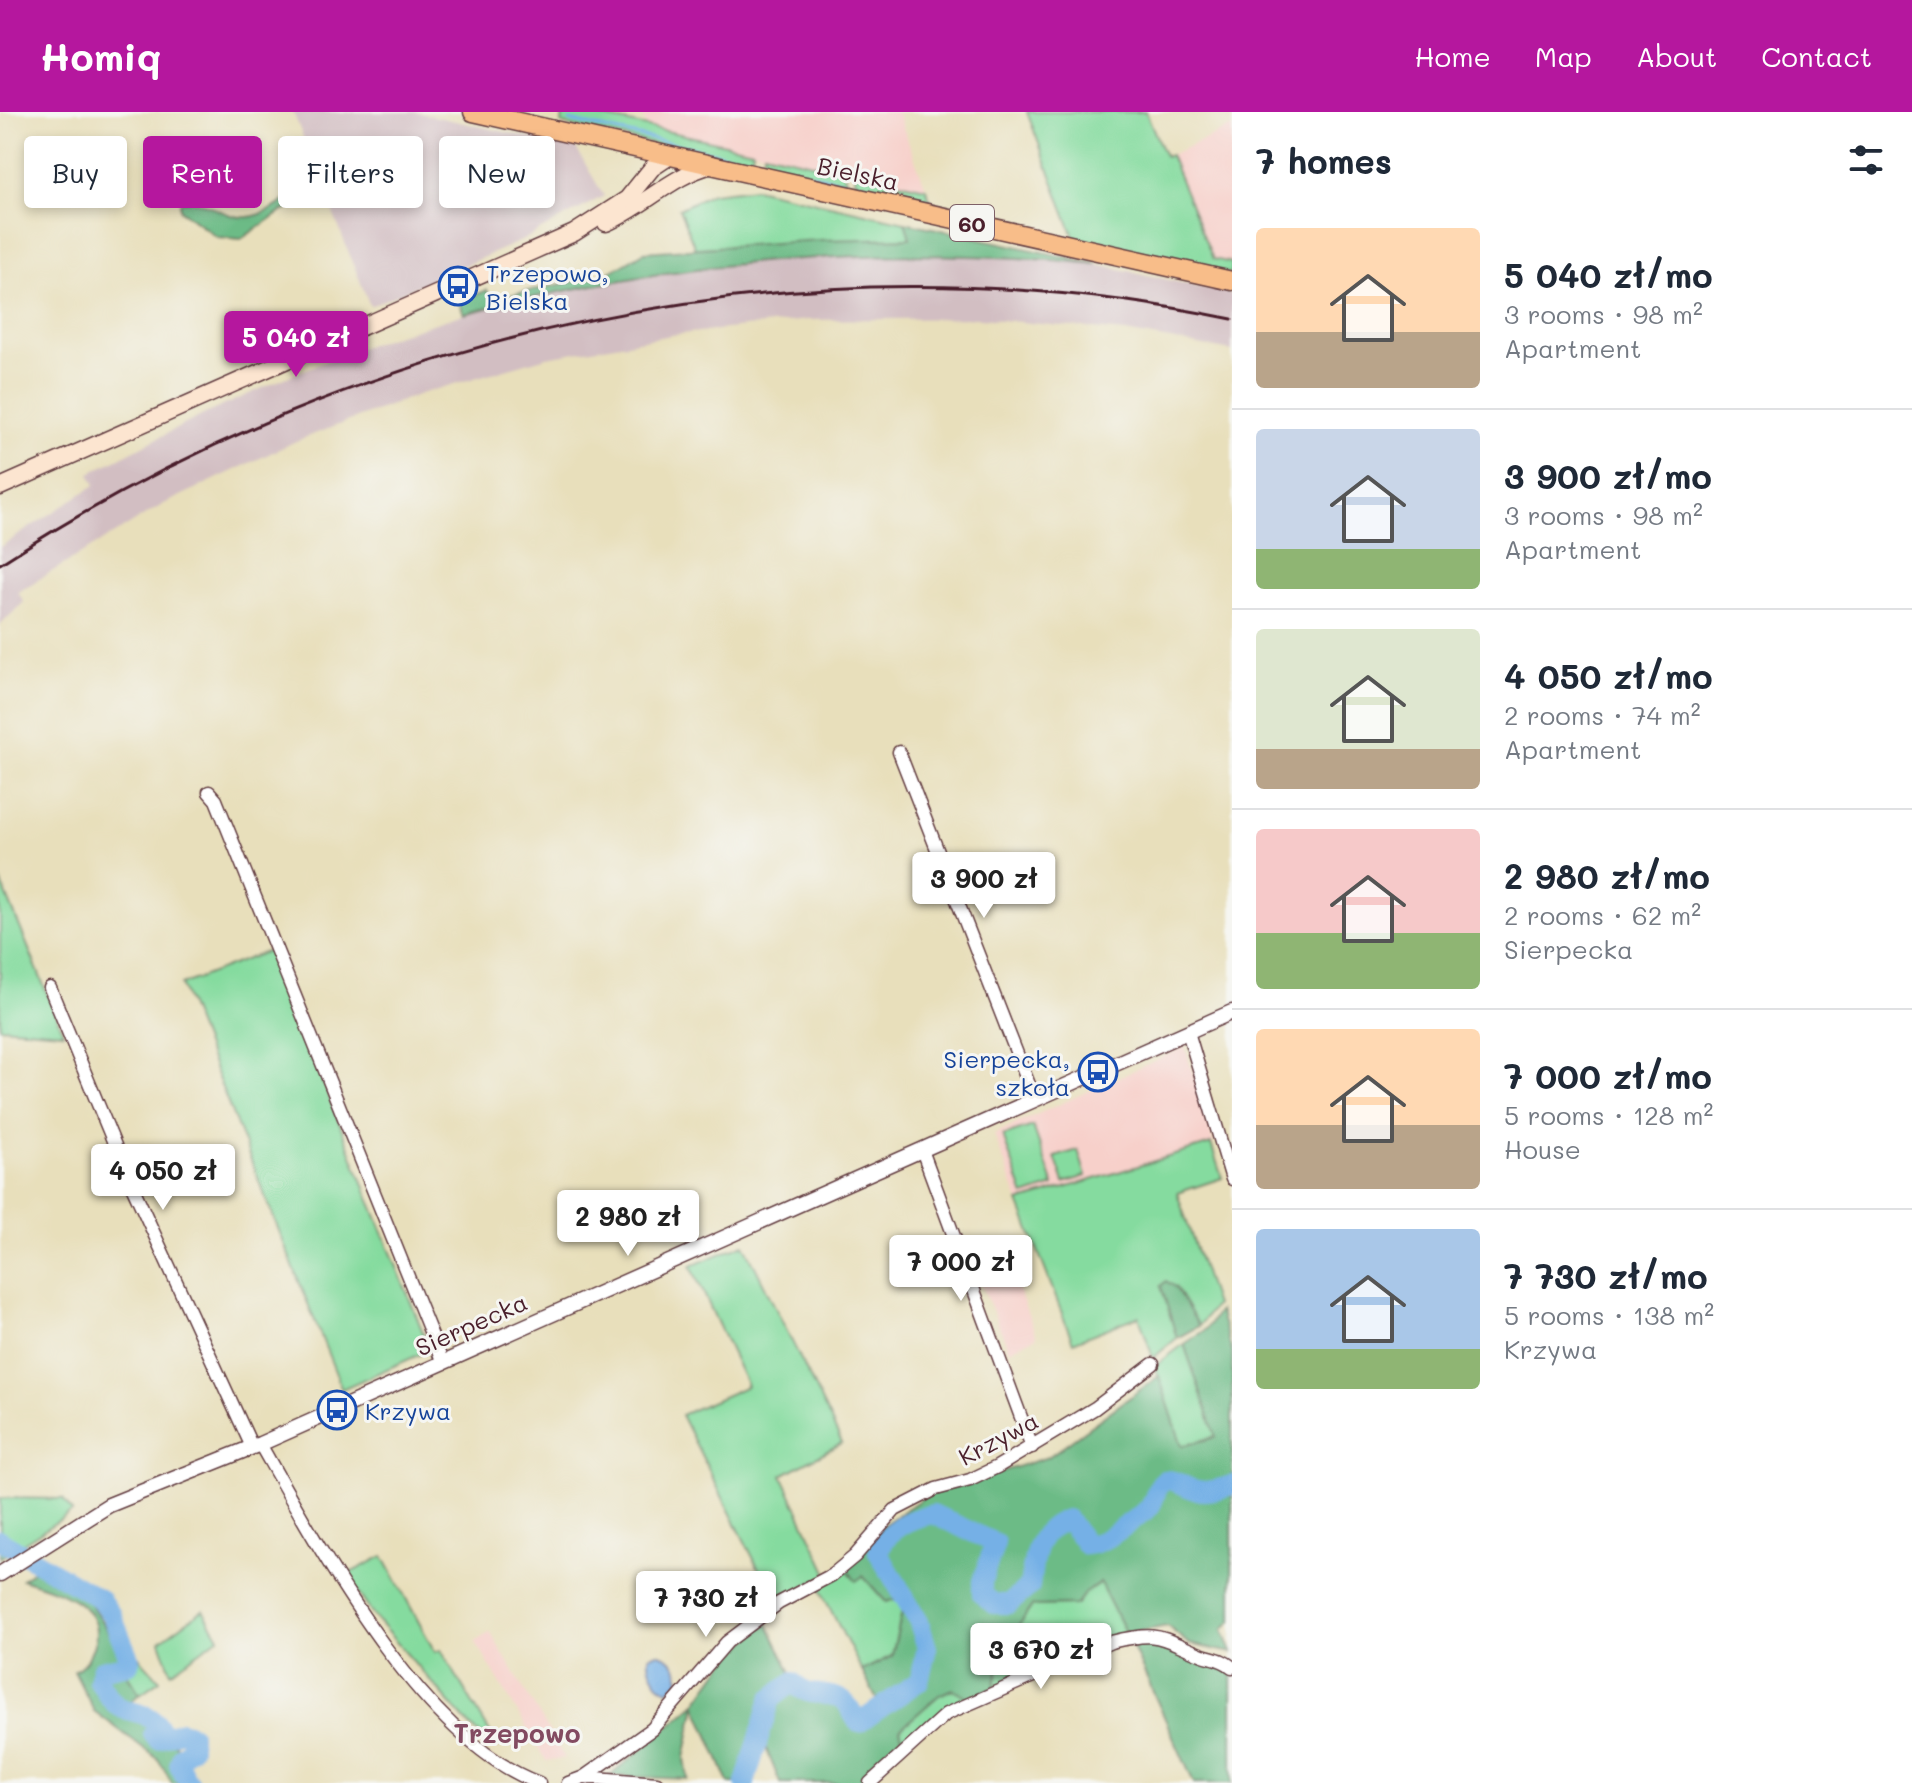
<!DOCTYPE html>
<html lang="en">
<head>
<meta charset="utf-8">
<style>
  body { margin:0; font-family:Mali,sans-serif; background:#f6f6f7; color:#1f2937; height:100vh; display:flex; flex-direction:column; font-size:30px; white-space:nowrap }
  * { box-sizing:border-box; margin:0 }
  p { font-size:26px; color:#747a83 }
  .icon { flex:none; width:44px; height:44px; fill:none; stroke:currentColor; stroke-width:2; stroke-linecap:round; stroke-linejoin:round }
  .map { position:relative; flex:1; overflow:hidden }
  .side { display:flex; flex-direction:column; background:#fff; width:680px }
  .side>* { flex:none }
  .banner { position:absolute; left:24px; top:24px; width:760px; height:72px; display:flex; gap:16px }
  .price { position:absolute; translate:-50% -68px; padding:0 18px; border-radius:8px; background:#fff; color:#222; font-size:26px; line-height:52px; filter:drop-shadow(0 2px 4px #0008) }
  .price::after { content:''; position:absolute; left:50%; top:48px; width:24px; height:18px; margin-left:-12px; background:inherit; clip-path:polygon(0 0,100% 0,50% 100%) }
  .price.active { background:#b5179e; color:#fff }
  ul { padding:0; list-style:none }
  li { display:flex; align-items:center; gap:24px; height:200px; padding:0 24px }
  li+li { border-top:2px solid #e0e1e3 }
  li span { display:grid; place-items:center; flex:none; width:224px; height:160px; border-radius:8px; color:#555 }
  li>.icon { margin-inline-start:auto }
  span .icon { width:96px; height:96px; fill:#fffc; stroke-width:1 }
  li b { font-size:34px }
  h2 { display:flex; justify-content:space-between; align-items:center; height:96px; padding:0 24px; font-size:34px }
  .pill { padding:0 28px; border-radius:8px; background:#fff; box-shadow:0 4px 12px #0003; font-size:28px; line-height:72px }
  .pill.active { background:#b5179e; color:#fff }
  header { display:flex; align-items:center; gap:48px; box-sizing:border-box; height:112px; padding:0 40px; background:#b5179e; color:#fff }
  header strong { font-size:38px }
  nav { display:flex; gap:44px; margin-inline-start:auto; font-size:28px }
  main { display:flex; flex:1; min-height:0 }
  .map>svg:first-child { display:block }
  .built { fill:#f7d0ca }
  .industrial { fill:#d2bec2 }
  .green { fill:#85db9f; stroke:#687d65; stroke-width:2 }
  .forest { fill:#6cbb86; stroke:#5b6d58; stroke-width:2 }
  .water { fill:#74b0e6; stroke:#5f6888; stroke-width:2 }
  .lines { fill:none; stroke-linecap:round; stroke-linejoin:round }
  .stream { stroke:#74b0e6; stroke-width:3 }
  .river { stroke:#74b0e6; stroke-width:20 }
  .minor-casing { stroke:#623c41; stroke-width:15 }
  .tertiary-casing { stroke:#623c41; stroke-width:17 }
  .secondary-casing { stroke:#623c41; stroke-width:19 }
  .primary-casing { stroke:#623c41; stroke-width:21 }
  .minor { stroke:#fff; stroke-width:12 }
  .tertiary { stroke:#fff; stroke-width:14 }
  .secondary { stroke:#fce5d0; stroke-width:16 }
  .primary { stroke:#f8bd89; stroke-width:18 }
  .rail { stroke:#4a1f2b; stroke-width:3 }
  .labels { text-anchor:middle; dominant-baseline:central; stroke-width:6; stroke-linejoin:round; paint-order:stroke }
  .shield { fill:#f6f6f2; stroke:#7e6067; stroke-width:2 }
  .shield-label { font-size:22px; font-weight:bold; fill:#4a1f2b }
  .street-label { font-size:24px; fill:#4a1f2b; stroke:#f6f6f2 }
  .transit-label { font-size:24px; fill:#164399; stroke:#f6f6f2; text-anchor:start }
  .neighbourhood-label { font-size:26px; font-weight:bold; fill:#834b61; stroke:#f6f6f2 }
</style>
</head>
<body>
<header>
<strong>Homiq</strong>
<nav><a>Home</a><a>Map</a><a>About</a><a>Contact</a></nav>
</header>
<main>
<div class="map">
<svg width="1232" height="1671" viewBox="0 0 1232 1671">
  <rect width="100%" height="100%" fill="#f6f6f2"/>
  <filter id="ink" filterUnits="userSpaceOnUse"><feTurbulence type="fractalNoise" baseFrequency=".0125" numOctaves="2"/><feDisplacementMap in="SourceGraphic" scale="16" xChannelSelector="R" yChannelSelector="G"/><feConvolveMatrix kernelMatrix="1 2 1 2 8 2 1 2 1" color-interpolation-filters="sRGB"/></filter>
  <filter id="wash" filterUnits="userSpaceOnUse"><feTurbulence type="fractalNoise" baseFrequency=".006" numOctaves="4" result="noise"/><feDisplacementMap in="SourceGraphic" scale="32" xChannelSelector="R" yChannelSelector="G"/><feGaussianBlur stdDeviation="1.8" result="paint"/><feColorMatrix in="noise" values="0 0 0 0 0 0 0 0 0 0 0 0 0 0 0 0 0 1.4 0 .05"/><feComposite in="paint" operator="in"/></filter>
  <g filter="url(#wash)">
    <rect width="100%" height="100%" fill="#e8dfbb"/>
    <!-- built -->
    <g class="built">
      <path d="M641,0H897L926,76L646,14Z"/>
      <path d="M1232,15V151L1213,147L1170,43Z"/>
      <path d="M1185,935L1214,1032L1019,1090L994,1022Z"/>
      <path d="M1007,1150L1037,1225L1009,1238L976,1160Z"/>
      <path d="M490,1520L565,1646L546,1649L475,1529Z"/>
    </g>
    <!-- industrial -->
    <g class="industrial">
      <path d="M293,0H415L576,36L604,84L521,129L370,194Z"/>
      <path d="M955,142L1097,152L1232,182V239L1125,220L979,206L808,208L672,223L547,245L420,282L296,329L164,392L18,480L24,490L0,513V435L95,373L90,361L207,301L296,261L378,229L464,202L622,166L825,143Z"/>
    </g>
    <!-- green -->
    <g class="green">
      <path d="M563,0H579L753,38L751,49L745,52L562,12Z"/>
      <path d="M1027,0H1146L1165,45L1170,43L1213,147L1232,151V162L1075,127Z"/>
      <path d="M764,40L843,58L847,73L763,56Z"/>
      <path d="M854,60L926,76L933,95L858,80Z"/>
      <path d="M755,76L905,110L911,126L695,136L679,97L712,81Z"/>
      <path d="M0,767L63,920L0,915Z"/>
      <path d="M270,838L430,1238L342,1277L181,873Z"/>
      <path d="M1033,1014L1054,1074L1024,1084L1003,1024Z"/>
      <path d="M1211,1032L1222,1066L1177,1081L1215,1193L1199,1214L1175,1175L1162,1174L1177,1226L1153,1246L1139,1204L1073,1230L1019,1090Z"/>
      <path d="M1078,1038L1086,1064L1064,1071L1055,1045Z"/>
      <path d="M744,1132L842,1331L782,1363L828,1462L797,1479L773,1485L681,1303L747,1274L691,1154Z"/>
      <path d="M1184,1232L1217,1324L1182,1334L1155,1254Z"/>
      <path d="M0,1386L63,1387L72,1400L0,1446Z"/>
      <path d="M383,1444L435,1540L441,1538L499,1636L471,1615L375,1506L346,1463Z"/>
      <path d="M846,1456L863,1464L886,1490L901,1485L904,1491L892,1544L862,1559L819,1475Z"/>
      <path d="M1101,1471L1126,1522L994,1576L1004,1535L1032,1494L1076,1493L1084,1482Z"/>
      <path d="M203,1498L219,1525L171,1560L160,1529Z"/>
      <path d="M139,1545L160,1568L140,1582L122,1555H130Z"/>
      <path d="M953,1577L970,1587L932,1606L904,1632L900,1617L939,1583Z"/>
    </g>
    <!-- forest -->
    <g class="forest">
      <path d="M319,64L330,93L309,91L283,99L241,127L217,125L180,97V90C204,83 223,107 247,105C273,103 298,78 319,64Z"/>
      <path d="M905,110L1097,152C878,131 677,147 464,202L459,190L487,178L491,187L605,163L644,140L818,128L910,126Z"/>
      <path d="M1166,1169L1175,1175L1199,1214L1177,1226L1161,1174Z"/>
      <path d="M1219,1199L1232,1240V1371L1196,1376L1175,1364C1153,1368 1158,1380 1149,1395L1104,1426L1086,1430L1078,1414L1064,1405C1033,1421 1030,1441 1028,1473C1018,1488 1001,1493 985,1483L984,1477L999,1435L997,1429L932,1399C905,1399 885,1419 874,1441L890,1461L901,1485L886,1490L863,1464L856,1469L846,1456L882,1414L927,1383L1048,1345L1159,1264L1182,1334L1216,1325L1184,1232L1206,1217Z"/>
      <path d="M1173,1369L1205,1382L1232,1376V1509L1223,1517L1232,1541L1189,1532L1167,1514L1126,1522L1100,1471L1084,1482L1076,1493L1032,1494L1004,1535L994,1576L970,1587L953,1577L939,1583L900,1617L904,1632L861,1671H780L760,1621L773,1588L793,1573L802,1583L838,1588L859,1613L885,1600L922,1570L929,1555V1536L922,1509L882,1440C892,1414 910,1411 934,1405L993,1432L980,1465V1483L992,1493L1010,1495L1033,1472C1035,1444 1038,1420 1067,1410L1085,1435L1093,1434L1151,1400L1159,1375Z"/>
      <path d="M37,1456L84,1481L127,1550L100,1556L95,1569L120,1598L147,1605L157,1615L151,1622L153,1628L172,1627L181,1642L177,1652L186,1671H172L158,1647L94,1599L74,1559C85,1552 88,1547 93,1535C110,1492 52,1477 22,1467Z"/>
      <path d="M904,1491L917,1511L923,1533L921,1560L915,1569L880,1594L862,1559L892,1544Z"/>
      <path d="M767,1510L794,1567L769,1586L741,1671H729L696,1593L685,1646L688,1667L610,1664L695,1592L726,1549Z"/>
      <path d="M1130,1529L1172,1530L1232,1559V1671H1194Z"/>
      <path d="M122,1555L140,1582L124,1594C111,1589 101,1572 102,1559Z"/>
    </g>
    <!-- water -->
    <path class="water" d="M657,1541C672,1545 678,1554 680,1568L669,1578C658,1576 647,1556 649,1545Z"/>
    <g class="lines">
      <!-- stream -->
      <g class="stream">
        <path d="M570,9L748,48"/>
        <path d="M765,52L845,70"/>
        <path d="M861,74L929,89"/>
      </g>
      <!-- river -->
      <g class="river">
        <path d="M0,1428L100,1487L112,1504L130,1548L129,1552L101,1558L98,1569C105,1577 109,1588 118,1594C133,1603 155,1599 160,1619L153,1622L157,1627L181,1619L191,1622V1636L182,1643L179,1653L189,1671"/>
        <path d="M745,1671L771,1587L793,1570C805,1586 823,1579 840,1587C851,1592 852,1604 859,1611L919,1569L927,1536L919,1510L878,1440C889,1416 907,1407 933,1402L995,1431L982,1469V1482L994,1492H1009L1030,1474C1034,1445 1034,1419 1067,1407L1086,1433C1108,1431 1130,1409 1148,1397C1157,1388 1153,1377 1164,1368C1178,1367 1184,1376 1197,1378C1208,1381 1221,1376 1232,1373"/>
      </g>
    </g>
  </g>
  <g filter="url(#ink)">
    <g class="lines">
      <!-- minor casing -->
      <g class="minor-casing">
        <g id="minor">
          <path d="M899,640L1035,988"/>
          <path d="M209,680L216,688L442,1249"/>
          <path d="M50,876L128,1065L252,1335"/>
          <path d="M1188,920L1232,1067"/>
          <path d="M922,1038L1032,1335"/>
          <path d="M260,1332C319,1436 422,1629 539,1671"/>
          <path d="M584,1665L657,1671"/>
          <path d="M568,1671L584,1665L652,1617L727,1530L779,1491L832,1463L855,1444L895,1398L936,1377L970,1368L997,1355L1095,1296L1153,1252"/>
          <path d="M870,1671L946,1602L1111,1530C1162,1518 1159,1526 1203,1543C1215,1547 1222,1547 1232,1555"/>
        </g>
      </g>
      <!-- tertiary casing -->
      <g class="tertiary-casing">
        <path id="tertiary" d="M0,1462L109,1393L260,1332L1232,900"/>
      </g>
      <!-- secondary casing -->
      <g class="secondary-casing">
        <g id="secondary">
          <path d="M606,111C645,94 672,63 712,53"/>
          <path d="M0,375L574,121L627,87L652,56L670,44"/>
        </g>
      </g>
      <!-- primary casing -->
      <g class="primary-casing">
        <path id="primary" d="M473,0L1232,169"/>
      </g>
      <!-- minor -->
      <use href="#minor" class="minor"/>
      <!-- tertiary -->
      <use href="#tertiary" class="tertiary"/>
      <!-- secondary -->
      <use href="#secondary" class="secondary"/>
      <!-- primary -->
      <use href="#primary" class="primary"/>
      <!-- rail -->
      <path class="rail" d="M0,452C365,216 804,118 1232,207"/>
    </g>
  </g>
  <!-- icons -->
  <defs>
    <g id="bus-ring" transform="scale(2)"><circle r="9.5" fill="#f6f6f2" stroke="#1a4fb4" stroke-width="1.5"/><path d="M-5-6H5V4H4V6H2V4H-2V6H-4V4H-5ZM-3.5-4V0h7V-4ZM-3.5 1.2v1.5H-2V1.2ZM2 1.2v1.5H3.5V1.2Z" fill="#1a4fb4"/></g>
  </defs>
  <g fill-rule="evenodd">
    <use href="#bus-ring" x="458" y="174"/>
    <use href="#bus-ring" x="1098" y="960"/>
    <use href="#bus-ring" x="337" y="1298"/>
  </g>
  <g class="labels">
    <!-- shield labels -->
    <rect class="shield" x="950" y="93" width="44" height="36" rx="6"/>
    <g class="shield-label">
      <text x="972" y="111">60</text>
    </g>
    <!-- street labels -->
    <g class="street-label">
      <text transform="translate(858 61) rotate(12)">Bielska</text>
      <text transform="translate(471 1212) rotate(-24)">Sierpecka</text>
      <text transform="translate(998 1326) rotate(-28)">Krzywa</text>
    </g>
    <!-- transit labels -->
    <g class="transit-label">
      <text x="486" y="160">Trzepowo,<tspan x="486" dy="28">Bielska</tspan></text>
      <text x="1070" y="946" text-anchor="end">Sierpecka,<tspan x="1070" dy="28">szkoła</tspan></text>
      <text x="365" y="1298">Krzywa</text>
    </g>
    <!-- neighbourhood labels -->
    <g class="neighbourhood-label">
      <text x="517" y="1621">Trzepowo</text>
    </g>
  </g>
</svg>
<b class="price active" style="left:296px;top:267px">5 040 zł</b>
<b class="price" style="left:984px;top:808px">3 900 zł</b>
<b class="price" style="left:163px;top:1100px">4 050 zł</b>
<b class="price" style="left:628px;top:1146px">2 980 zł</b>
<b class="price" style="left:961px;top:1191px">7 000 zł</b>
<b class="price" style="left:706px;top:1527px">7 730 zł</b>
<b class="price" style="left:1041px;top:1579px">3 670 zł</b>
<div class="banner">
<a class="pill">Buy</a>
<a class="pill active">Rent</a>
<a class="pill">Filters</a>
<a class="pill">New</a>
</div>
</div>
<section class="side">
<h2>7 homes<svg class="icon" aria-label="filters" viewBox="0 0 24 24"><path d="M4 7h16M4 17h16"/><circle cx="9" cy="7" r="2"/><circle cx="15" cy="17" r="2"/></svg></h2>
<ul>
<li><span style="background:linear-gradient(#ffd9b3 65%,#b9a48a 0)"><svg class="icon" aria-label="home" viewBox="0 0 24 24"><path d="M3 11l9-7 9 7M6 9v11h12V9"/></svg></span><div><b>5 040 zł/mo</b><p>3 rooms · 98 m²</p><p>Apartment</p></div></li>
<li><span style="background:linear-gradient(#c9d6e8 75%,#8fb573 0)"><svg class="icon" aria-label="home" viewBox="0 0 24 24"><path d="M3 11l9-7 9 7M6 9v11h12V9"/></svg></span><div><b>3 900 zł/mo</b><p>3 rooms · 98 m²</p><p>Apartment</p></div></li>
<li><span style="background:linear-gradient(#dfe7d0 75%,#b9a48a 0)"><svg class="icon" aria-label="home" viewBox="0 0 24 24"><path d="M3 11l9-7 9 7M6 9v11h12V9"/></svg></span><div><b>4 050 zł/mo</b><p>2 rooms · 74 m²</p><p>Apartment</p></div></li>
<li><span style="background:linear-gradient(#f6c9c9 65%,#8fb573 0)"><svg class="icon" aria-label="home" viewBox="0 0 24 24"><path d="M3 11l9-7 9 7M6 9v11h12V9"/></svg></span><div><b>2 980 zł/mo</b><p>2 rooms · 62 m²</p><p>Sierpecka</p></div></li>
<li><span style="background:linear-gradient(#ffd9b3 60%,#b9a48a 0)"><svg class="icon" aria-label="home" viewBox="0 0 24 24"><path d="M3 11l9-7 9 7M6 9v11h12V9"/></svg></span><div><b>7 000 zł/mo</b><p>5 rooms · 128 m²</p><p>House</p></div></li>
<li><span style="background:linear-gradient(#a9c7e8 75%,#8fb573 0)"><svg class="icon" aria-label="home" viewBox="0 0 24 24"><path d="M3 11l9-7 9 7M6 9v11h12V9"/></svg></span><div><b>7 730 zł/mo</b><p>5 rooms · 138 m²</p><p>Krzywa</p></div></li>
</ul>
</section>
</main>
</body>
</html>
